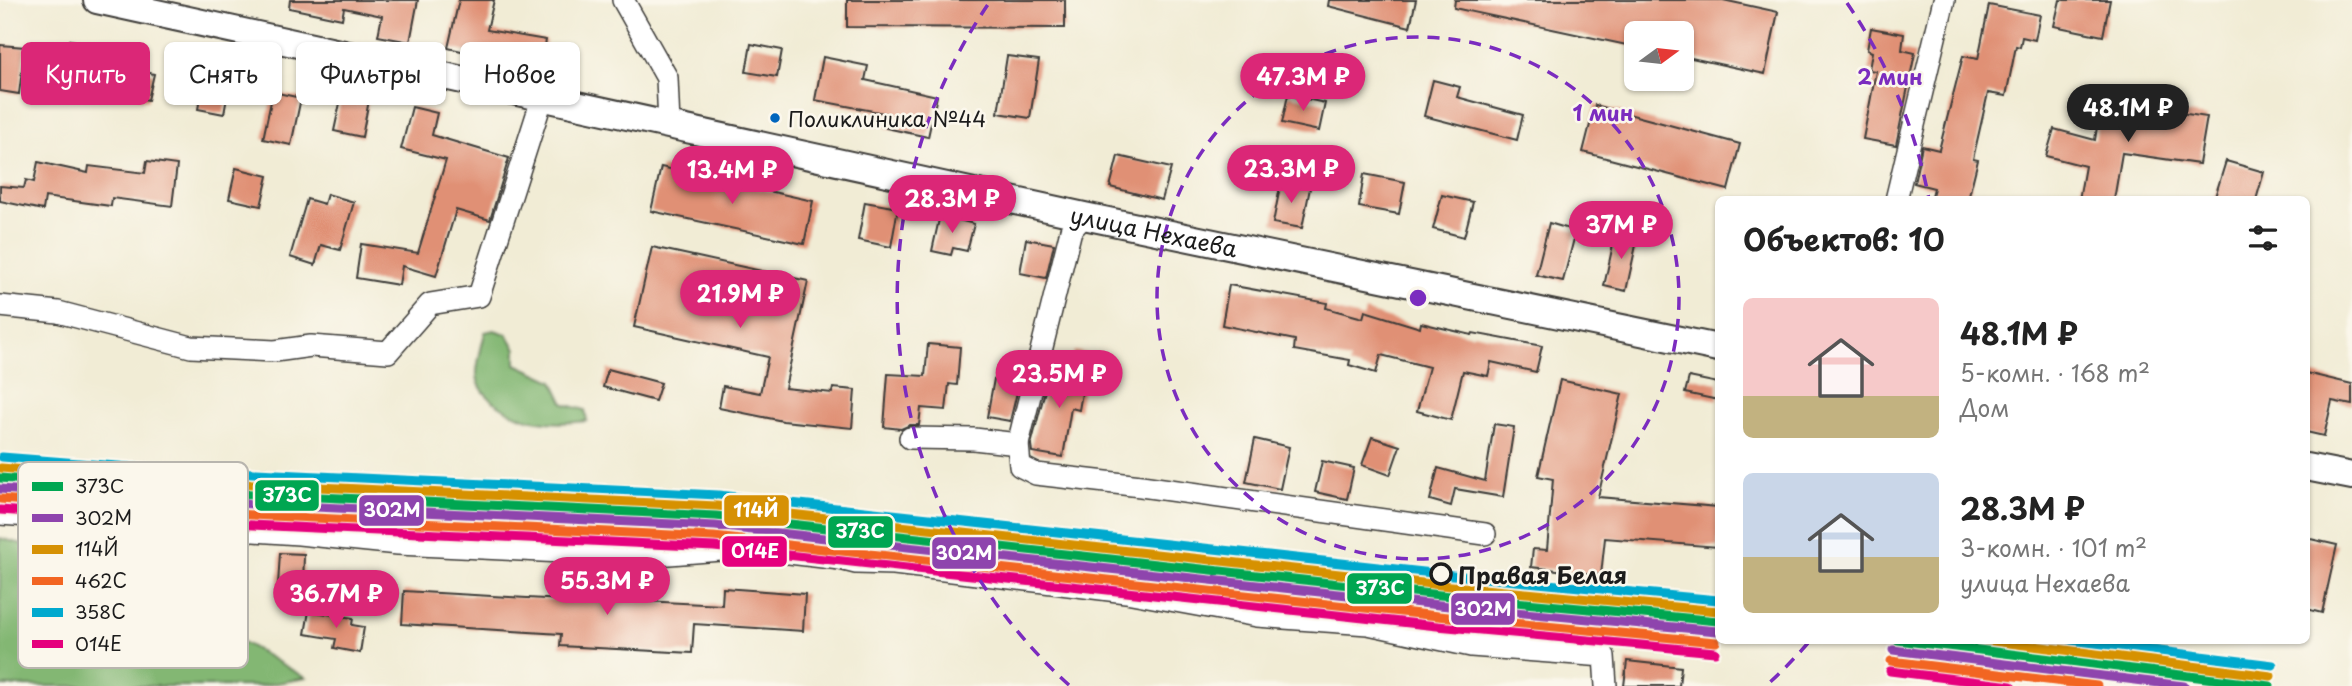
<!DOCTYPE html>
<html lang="ru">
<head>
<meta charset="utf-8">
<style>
  body { margin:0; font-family:"Playpen Sans",sans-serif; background:#f6f6f6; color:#222; height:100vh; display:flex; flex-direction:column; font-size:26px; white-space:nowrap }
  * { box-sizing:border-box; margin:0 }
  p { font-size:23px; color:#767676 }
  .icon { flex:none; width:38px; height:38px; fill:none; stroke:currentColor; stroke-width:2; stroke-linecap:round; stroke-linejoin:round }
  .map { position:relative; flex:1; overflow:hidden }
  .panel { position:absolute; left:1715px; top:196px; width:595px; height:448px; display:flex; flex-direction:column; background:#fff; border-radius:10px; box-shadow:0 2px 5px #0004 }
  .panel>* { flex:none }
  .hud { position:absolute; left:21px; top:42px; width:665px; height:63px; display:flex; gap:14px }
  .needle { width:46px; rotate:75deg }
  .buttons { position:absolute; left:1624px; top:21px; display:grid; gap:14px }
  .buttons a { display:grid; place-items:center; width:70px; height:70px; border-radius:10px; background:#fff; box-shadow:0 2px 5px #0004; font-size:35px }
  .price { position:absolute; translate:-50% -60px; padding:0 16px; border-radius:24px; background:#db2777; color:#fff; font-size:23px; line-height:46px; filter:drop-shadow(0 2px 4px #0008) }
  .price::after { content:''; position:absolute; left:50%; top:42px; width:21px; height:16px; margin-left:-10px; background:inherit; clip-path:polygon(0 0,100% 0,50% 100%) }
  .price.current { background:#222; color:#fff }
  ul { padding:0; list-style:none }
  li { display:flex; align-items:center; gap:21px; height:175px; padding:0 28px }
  li span { display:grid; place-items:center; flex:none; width:196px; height:140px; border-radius:10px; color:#555 }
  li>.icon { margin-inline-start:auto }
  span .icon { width:84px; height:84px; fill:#fffc; stroke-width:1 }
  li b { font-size:30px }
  h2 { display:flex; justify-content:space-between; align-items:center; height:84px; padding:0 28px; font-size:30px }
  .pill { padding:0 24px; border-radius:10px; background:#fff; box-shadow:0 2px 5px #0004; font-size:24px; line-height:63px }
  .pill.current { background:#db2777; color:#fff }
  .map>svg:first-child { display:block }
  .forest { fill:#83b773; stroke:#506a48; stroke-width:2 }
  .building { fill:#e09075 }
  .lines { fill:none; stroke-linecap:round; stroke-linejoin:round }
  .minor-casing { stroke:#3c3b38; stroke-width:24 }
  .tertiary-casing { stroke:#3c3b38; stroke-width:30 }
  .minor { stroke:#fff; stroke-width:21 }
  .tertiary { stroke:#fff; stroke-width:26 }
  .rail-1-casing { stroke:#fbf7ec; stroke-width:14 }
  .rail-2-casing { stroke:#fbf7ec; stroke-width:14 }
  .rail-3-casing { stroke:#fbf7ec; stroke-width:14 }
  .rail-4-casing { stroke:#fbf7ec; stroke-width:14 }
  .rail-5-casing { stroke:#fbf7ec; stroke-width:14 }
  .rail-6-casing { stroke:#fbf7ec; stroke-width:14 }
  .rail-1 { stroke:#00a651; stroke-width:9 }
  .rail-2 { stroke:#8e44ad; stroke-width:9 }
  .rail-3 { stroke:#d69104; stroke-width:9 }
  .rail-4 { stroke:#f26522; stroke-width:9 }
  .rail-5 { stroke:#00a9ce; stroke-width:9 }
  .rail-6 { stroke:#e5007d; stroke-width:9 }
  .ring { fill:none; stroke:#7b2cbf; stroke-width:3.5; stroke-dasharray:12 9 }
  .bus-dot { fill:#0065bd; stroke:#fbf7ec; stroke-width:2.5 }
  .stop-dot { fill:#fbf7ec; stroke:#1c1c1c; stroke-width:3.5 }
  .labels { text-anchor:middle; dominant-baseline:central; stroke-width:5; stroke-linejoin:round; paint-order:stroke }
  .bus-label { font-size:21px; fill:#1c1c1c; stroke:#fbf7ec; text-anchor:start }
  .street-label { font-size:23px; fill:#1c1c1c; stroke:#fbf7ec }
  .stop-label { font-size:23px; font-weight:bold; fill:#1c1c1c; stroke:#fbf7ec; text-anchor:start }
  .key { fill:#fbf7ec; stroke:#b8b5ae; stroke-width:2 }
  .key-label { font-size:19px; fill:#1c1c1c }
  .centre { fill:#7b2cbf; stroke:#fbf7ec; stroke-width:3.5 }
  .ring-label { font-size:21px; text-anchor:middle; font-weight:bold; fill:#7b2cbf; stroke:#fbf7ec; stroke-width:5; stroke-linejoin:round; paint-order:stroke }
  .line-badge { stroke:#fbf7ec; stroke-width:2.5 }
  .badge-label { font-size:19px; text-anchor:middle; font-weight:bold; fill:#fff }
</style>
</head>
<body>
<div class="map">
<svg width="2352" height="686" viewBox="0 0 2352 686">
  <rect width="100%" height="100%" fill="#fbf7ec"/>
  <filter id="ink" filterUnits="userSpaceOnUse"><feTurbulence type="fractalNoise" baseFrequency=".0143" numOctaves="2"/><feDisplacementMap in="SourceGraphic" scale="14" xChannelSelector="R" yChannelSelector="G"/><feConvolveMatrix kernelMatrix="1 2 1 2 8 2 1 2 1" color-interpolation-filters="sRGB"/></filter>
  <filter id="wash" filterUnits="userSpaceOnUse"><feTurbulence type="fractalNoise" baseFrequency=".00686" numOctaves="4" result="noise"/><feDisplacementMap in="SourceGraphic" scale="28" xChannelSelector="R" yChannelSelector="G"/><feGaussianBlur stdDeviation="1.57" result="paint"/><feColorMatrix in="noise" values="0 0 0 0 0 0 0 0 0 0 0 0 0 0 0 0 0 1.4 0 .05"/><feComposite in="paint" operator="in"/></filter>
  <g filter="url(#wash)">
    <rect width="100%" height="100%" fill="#f1ecd5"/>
    <!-- forest -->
    <g class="forest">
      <path d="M494,330L507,334L516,349V364L553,381L564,404L585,410L587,421C571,423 555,424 538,421C517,418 479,400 477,375C476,365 483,343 485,332Z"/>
      <path d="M0,538L116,570L306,678L260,686H0Z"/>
    </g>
    <g id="blocks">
      <!-- building -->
      <g class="building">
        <path d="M290,0H418L410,42L378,36L382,16L344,8L342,19L289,8Z"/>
        <path d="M459,0H494L487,30L546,40L541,69L448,48Z"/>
        <path d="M847,0H1065V28L847,27Z"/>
        <path d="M1329,0H1416L1410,27L1328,6Z"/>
        <path d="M1455,0H1723L1778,12L1765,74L1682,56V33H1636V47L1454,8Z"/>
        <path d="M2060,0H2110L2103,36L2054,26Z"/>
        <path d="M1989,5L2040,15L2035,40L2022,37L2020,47L2016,46L2006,96L1988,93L1973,159L1978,160L1968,200H1931L1934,188L1914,183L1922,146L1939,150L1963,56L1978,59Z"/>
        <path d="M1871,28L1904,34L1902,50L1915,53L1896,145L1863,139L1876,71L1869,70L1872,52L1867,50Z"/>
        <path d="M70,40L98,45L95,60L154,74L148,100L90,86L87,99L51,93L57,60L66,62Z"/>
        <path d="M751,44L782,50L777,77L746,72Z"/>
        <path d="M0,45L25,47L19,94L0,91Z"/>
        <path d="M1007,56L1039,60L1030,118L998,113Z"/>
        <path d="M823,57L868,66L865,80L937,96L928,137L886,128L889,114L815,100Z"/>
        <path d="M207,65L232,70L224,114L198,109Z"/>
        <path d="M1433,80L1460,87L1457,97L1523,115L1517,140L1424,116Z"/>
        <path d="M273,92L301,98L291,145L263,139Z"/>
        <path d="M342,94L369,100L362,137L334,131Z"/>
        <path d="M1288,95L1325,103L1319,131L1282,123Z"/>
        <path d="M2101,101L2207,117L2199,164L2122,153L2114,200H2079L2085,166L2046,156L2054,129L2095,140Z"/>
        <path d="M1595,105L1740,144L1728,190L1583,152Z"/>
        <path d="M412,107L437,113L432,135L509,158L490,220L456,210L436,276L402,266L399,285L356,278L361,244L418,253L446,160L401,149Z"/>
        <path d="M1118,156L1171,168L1162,200L1110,187Z"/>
        <path d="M147,161L177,165L172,206L112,198L111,206L45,197L43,210L0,201V186L24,188L26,180L34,182L38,162L88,173L89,166L145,173Z"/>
        <path d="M2226,161L2264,172L2256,200H2214Z"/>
        <path d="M661,167L813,201L804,244L651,211Z"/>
        <path d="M236,168L268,176L261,206L229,199Z"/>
        <path d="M1364,174L1405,182L1399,214L1359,207Z"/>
        <path d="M1281,182L1310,188L1302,228L1273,223Z"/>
        <path d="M327,194L354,202L340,250L321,245L315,265L290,257L307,199L324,204Z"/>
        <path d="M1442,195L1473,202L1464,237L1433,229Z"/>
        <path d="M865,202L898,208L891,247L858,240Z"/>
        <path d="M940,215L974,224L967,251L953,248L951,255L932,251Z"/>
        <path d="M1549,223L1576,231L1563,281L1536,275Z"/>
        <path d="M1616,231L1638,236L1626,291L1604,286Z"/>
        <path d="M1026,239L1054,244L1046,278L1020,273Z"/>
        <path d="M652,247L808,281L785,388L832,393L833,388L855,390L852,428L783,421L719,408L723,386L760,393L768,357L634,327Z"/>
        <path d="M1229,285L1327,303L1326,308L1363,318L1365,311L1420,328L1421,323L1472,335L1473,333L1542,346L1536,372L1491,362L1488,376L1463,371L1451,420L1417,411L1429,367L1381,355L1376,373L1349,365L1350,360L1294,350L1295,340L1222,325Z"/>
        <path d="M928,344L960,347L957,385L949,384L946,410L921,408L919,425H910L901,429L884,427L888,374L925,376Z"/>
        <path d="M1074,351L1089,354L1079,410L1071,408L1063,457L1032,452L1031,445L1047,383L1067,387Z"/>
        <path d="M608,369L661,383L655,401L603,387Z"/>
        <path d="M2306,373L2352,384V405L2332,401L2324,436L2306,432Z"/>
        <path d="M1689,377L1718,383V400L1685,393Z"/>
        <path d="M994,379L1019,384L1010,421L987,417Z"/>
        <path d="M1560,380L1622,394L1598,497L1718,507V547L1605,538L1601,575L1531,567L1533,549L1547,550L1553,479L1538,476Z"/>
        <path d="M1494,424L1514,427L1503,497L1455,489L1451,506L1430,500L1438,468L1485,481Z"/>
        <path d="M1372,437L1400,446L1390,475L1362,465Z"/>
        <path d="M1255,439L1289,447L1280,489L1246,482Z"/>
        <path d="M1322,461L1354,468L1347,499L1315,492Z"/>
        <path d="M2306,538L2337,545L2322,613L2306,609Z"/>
        <path d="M280,553L304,554L303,586L278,585Z"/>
        <path d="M723,588L805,594L803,631L694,624L692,653L560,646L561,634L402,624L404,591L563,600V597L722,605Z"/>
        <path d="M309,611L353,618L352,625L364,627L360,653L334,648L336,639L305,634Z"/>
        <path d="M1627,661L1681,667L1679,686H1624Z"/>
      </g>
    </g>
  </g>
  <g filter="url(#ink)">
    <use href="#blocks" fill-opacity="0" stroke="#3c3b38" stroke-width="2"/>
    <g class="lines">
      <!-- minor casing -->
      <g class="minor-casing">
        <g id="minor">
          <path d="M623,0L667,78L669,125"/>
          <path d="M1896,200L1944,0"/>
          <path d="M0,306L58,312L191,347L275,351L311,346L388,352L430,304L479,296L543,96"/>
          <path d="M910,438L974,439L1018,444L1071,230L1084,216"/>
          <path d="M1018,444L1020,466L1036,474L1141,486L1485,534"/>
          <path d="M0,514L299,534L398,544L644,556L746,548L840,559L856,563L894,564L1126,592L1257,616L1368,624L1471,646L1604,656L1606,686"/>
        </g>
      </g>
      <!-- tertiary casing -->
      <g class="tertiary-casing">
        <g id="tertiary">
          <path id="s1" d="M97,0L1084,216L1718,348"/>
          <path d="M2306,467L2352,476"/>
        </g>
      </g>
      <!-- minor -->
      <use href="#minor" class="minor"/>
      <!-- tertiary -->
      <use href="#tertiary" class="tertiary"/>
      <!-- rail-1 casing -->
      <g class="rail-1-casing">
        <g id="rail-1">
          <path d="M0,478L129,488L716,516L1440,595L1718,621"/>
          <path d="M1898,640L2270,686"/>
        </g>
      </g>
      <!-- rail-2 casing -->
      <g class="rail-2-casing">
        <g id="rail-2">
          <path d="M0,489L128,498L715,526L1439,605L1717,631"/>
          <path d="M1893,650L2184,686"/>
        </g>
      </g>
      <!-- rail-3 casing -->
      <g class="rail-3-casing">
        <g id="rail-3">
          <path d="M1,468L130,478L717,506L1441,585L1718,611"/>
          <path d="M1985,640L2271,676"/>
        </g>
      </g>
      <!-- rail-4 casing -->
      <g class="rail-4-casing">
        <g id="rail-4">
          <path d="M0,499L128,509L714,537L1438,616L1716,642"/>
          <path d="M1891,661L2097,686"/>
        </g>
      </g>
      <!-- rail-5 casing -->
      <g class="rail-5-casing">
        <g id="rail-5">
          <path d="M2,457L130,467L718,495L1442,574L1718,600"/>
          <path d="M2071,640L2273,665"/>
        </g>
      </g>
      <!-- rail-6 casing -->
      <g class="rail-6-casing">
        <g id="rail-6">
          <path d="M0,510L127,519L714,547L1437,626L1715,652"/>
          <path d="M1890,671L2011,686"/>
        </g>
      </g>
      <!-- rail-1 -->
      <use href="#rail-1" class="rail-1"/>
      <!-- rail-2 -->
      <use href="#rail-2" class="rail-2"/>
      <!-- rail-3 -->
      <use href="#rail-3" class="rail-3"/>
      <!-- rail-4 -->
      <use href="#rail-4" class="rail-4"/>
      <!-- rail-5 -->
      <use href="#rail-5" class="rail-5"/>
      <!-- rail-6 -->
      <use href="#rail-6" class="rail-6"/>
    </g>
  </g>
  <!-- distance rings -->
  <g class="ring">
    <circle cx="1418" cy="298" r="261"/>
    <path d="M1808 643A521 521 0 0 1 1767 685M1069 685A521 521 0 0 1 989 3M1847 3A521 521 0 0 1 1929 199"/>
  </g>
  <!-- markers -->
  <circle class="bus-dot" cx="775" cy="118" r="6"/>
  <circle class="stop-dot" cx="1441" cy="574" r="10"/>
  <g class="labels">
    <!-- bus labels -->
    <g class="bus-label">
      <text x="788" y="118">Поликлиника №44</text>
    </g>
    <!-- street labels -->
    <g class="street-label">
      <text stroke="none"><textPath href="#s1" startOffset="1082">улица Нехаева</textPath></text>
    </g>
    <!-- stop labels -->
    <g class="stop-label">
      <text x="1458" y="574">Правая Белая</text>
    </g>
  </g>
  <!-- legend -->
  <rect x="18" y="462" width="230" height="206" rx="10" class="key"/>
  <rect x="32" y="482" width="31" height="9" fill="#00a651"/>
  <rect x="32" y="514" width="31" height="8" fill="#8e44ad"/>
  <rect x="32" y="545" width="31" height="9" fill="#d69104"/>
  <rect x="32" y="577" width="31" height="8" fill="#f26522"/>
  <rect x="32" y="608" width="31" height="9" fill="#00a9ce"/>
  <rect x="32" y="640" width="31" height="8" fill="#e5007d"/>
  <g class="key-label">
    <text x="75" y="493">373C</text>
    <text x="75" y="525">302М</text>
    <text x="75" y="556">114Й</text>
    <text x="75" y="588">462С</text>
    <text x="75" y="619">358С</text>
    <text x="75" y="651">014Е</text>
  </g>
  <circle cx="1418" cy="298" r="10" class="centre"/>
  <g class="ring-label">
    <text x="1890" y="85">2 мин</text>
    <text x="1603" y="121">1 мин</text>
  </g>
  <g class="line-badge">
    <rect x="254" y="479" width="66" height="33" rx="7" fill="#00a651"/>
    <rect x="723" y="494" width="67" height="33" rx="7" fill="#d69104"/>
    <rect x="358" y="494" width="67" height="33" rx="7" fill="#8e44ad"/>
    <rect x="827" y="515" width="67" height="34" rx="7" fill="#00a651"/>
    <rect x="721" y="535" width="67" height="33" rx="7" fill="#e5007d"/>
    <rect x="931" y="536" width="66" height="34" rx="7" fill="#8e44ad"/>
    <rect x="1346" y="572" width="67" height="33" rx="7" fill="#00a651"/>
    <rect x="1450" y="592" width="66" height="34" rx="7" fill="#8e44ad"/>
  </g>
  <g class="badge-label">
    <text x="287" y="502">373C</text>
    <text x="756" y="517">114Й</text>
    <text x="392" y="517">302М</text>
    <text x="860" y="538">373C</text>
    <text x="755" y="558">014Е</text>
    <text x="964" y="560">302М</text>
    <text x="1380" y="595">373C</text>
    <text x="1483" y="616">302М</text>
  </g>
</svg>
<div class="buttons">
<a><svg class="needle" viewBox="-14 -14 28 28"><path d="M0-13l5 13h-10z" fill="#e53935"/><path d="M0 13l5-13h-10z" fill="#767676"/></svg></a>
</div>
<b class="price" style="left:1303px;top:113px">47.3M ₽</b>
<b class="price current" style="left:2128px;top:144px">48.1M ₽</b>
<b class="price" style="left:1291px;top:205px">23.3M ₽</b>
<b class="price" style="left:732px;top:206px">13.4M ₽</b>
<b class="price" style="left:952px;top:235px">28.3M ₽</b>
<b class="price" style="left:1621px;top:261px">37M ₽</b>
<b class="price" style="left:740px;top:330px">21.9M ₽</b>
<b class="price" style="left:1059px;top:410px">23.5M ₽</b>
<b class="price" style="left:607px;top:617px">55.3M ₽</b>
<b class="price" style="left:336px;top:630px">36.7M ₽</b>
<div class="hud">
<a class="pill current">Купить</a>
<a class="pill">Снять</a>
<a class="pill">Фильтры</a>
<a class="pill">Новое</a>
</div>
<section class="panel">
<h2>Объектов: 10<svg class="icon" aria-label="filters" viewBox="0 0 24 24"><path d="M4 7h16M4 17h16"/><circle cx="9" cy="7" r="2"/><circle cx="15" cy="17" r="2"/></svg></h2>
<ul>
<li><span style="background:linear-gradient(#f6c9c9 70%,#c2b280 0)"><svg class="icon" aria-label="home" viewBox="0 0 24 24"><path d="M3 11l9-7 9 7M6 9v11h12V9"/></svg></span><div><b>48.1M ₽</b><p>5-комн. · 168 m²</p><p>Дом</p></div></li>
<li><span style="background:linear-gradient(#c9d6e8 60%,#c2b280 0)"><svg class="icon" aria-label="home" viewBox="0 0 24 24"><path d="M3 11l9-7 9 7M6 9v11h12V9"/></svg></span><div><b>28.3M ₽</b><p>3-комн. · 101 m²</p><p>улица Нехаева</p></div></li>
</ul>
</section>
</div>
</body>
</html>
